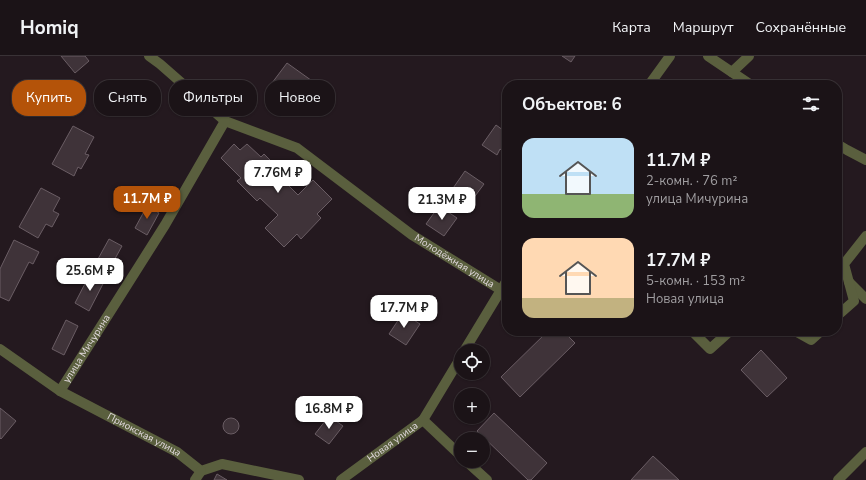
<!DOCTYPE html>
<html lang="ru">
<head>
<meta charset="utf-8">
<style>
  body { margin:0; font-family:"Nunito Sans",sans-serif; background:#241c20; color:#f1f3f6; height:100vh; display:flex; flex-direction:column; font-size:15px; white-space:nowrap }
  * { box-sizing:border-box; margin:0 }
  p { font-size:13px; color:#a09ea1 }
  .icon { flex:none; width:22px; height:22px; fill:none; stroke:currentColor; stroke-width:2; stroke-linecap:round; stroke-linejoin:round }
  .map { position:relative; flex:1; overflow:hidden }
  .drawer { position:absolute; left:502px; top:24px; width:340px; height:256px; display:flex; flex-direction:column; background:#1b1317; border-radius:16px; box-shadow:0 1px 3px #0004,0 0 0 1px #393236 }
  .drawer>* { flex:none }
  .guide { position:absolute; left:12px; top:24px; width:380px; height:36px; display:flex; gap:8px }
  .fabs { position:absolute; left:454px; top:288px; display:grid; gap:8px }
  .fabs a { display:grid; place-items:center; width:36px; height:36px; border-radius:50%; background:#1b1317; box-shadow:0 1px 3px #0004,0 0 0 1px #393236; font-size:20px }
  .price { position:absolute; translate:-50% -34px; padding:0 9px; border-radius:8px; background:#fff; color:#222; font-size:13px; line-height:26px; filter:drop-shadow(0 1px 2px #0008) }
  .price::after { content:''; position:absolute; left:50%; top:24px; width:12px; height:9px; margin-left:-6px; background:inherit; clip-path:polygon(0 0,100% 0,50% 100%) }
  .price.current { background:#b45309; color:#fff }
  ul { padding:0; list-style:none }
  li { display:flex; align-items:center; gap:12px; height:100px; padding:0 20px }
  li span { display:grid; place-items:center; flex:none; width:112px; height:80px; border-radius:12px; color:#555 }
  li>.icon { margin-inline-start:auto }
  span .icon { width:48px; height:48px; fill:#fffc; stroke-width:1 }
  li b { font-size:17px }
  h2 { display:flex; justify-content:space-between; align-items:center; height:48px; padding:0 20px; font-size:17px }
  .tag { padding:0 14px; border-radius:16px; background:#1b1317; box-shadow:0 1px 3px #0004,0 0 0 1px #393236; font-size:14px; line-height:36px }
  .tag.current { background:#b45309; color:#fff }
  header { display:flex; align-items:center; gap:24px; box-sizing:border-box; height:56px; padding:0 20px; background:#1b1317; border-bottom:1px solid #393236 }
  header strong { font-size:19px }
  nav { display:flex; gap:22px; margin-inline-start:auto; font-size:14px }
  .map>svg:first-child { display:block }
  .building { fill:#3f3339; stroke:#6a5d64 }
  .lines { fill:none; stroke-linecap:round; stroke-linejoin:round }
  .minor { stroke:#5a5f3e; stroke-width:10 }
  .labels { text-anchor:middle; dominant-baseline:central; stroke-width:4; stroke-linejoin:round; paint-order:stroke }
  .street-label { font-size:10px; fill:#e2dade; stroke:#24191f }
</style>
</head>
<body>
<header>
<strong>Homiq</strong>
<nav><a>Карта</a><a>Маршрут</a><a>Сохранённые</a></nav>
</header>
<div class="map">
<svg width="866" height="424" viewBox="0 0 866 424">
  <rect width="100%" height="100%" fill="#24191f"/>
  <!-- building -->
  <g class="building">
    <path d="M61,0H85L89,5L75,17Z"/>
    <path d="M562,0H575L571,6Z"/>
    <path d="M287,7L315,27L300,48L295,44L292,48L269,31Z"/>
    <path d="M496,69L507,77V91L504,96L500,93L497,99L482,89Z"/>
    <path d="M73,70L94,81L85,98L89,99L81,113L78,111L74,120L52,108Z"/>
    <path d="M234,88L240,94L247,88L261,101L264,98L284,118L280,121L298,139L313,124L332,143L317,158L321,162L301,183L297,178L284,191L265,172L278,159L260,142L257,145L237,125L241,122L221,102Z"/>
    <path d="M465,115L484,128L467,151L449,138Z"/>
    <path d="M41,132L60,142L53,155L59,158L52,171L46,168L38,182L19,171Z"/>
    <path d="M147,150L159,157L147,179L135,172Z"/>
    <path d="M439,150L457,162L444,180L426,168Z"/>
    <path d="M109,183L122,190L111,210L98,203Z"/>
    <path d="M14,184L39,196L33,208L29,206L9,245L0,241V213Z"/>
    <path d="M91,216L105,224L89,255L75,247Z"/>
    <path d="M403,257L420,268L406,289L389,278Z"/>
    <path d="M66,264L78,270L64,299L52,293Z"/>
    <path d="M548,275H563L575,287L520,341L501,321Z"/>
    <path d="M761,294L787,322L767,341L741,314Z"/>
    <path d="M0,352L16,365L1,383L0,382Z"/>
    <path d="M494,357L547,407L531,424H528L477,375Z"/>
    <path d="M329,360L343,370L329,388L315,378Z"/>
    <circle cx="231" cy="370" r="8"/>
    <path d="M653,400L679,424H631Z"/>
    <path d="M217,418L227,424H214Z"/>
  </g>
  <g class="lines">
    <!-- minor -->
    <g class="minor">
      <path id="s1" d="M149,0L160,8L225,65L297,92L412,179L501,234"/>
      <path d="M708,0L751,29"/>
      <path d="M732,16L749,0"/>
      <path d="M649,29L670,0"/>
      <path d="M837,88L847,94L866,104"/>
      <path d="M849,226L866,243"/>
      <path d="M837,260L854,245L844,208L866,180"/>
      <path d="M692,275L710,293L730,275"/>
      <path d="M795,275L811,284L821,275"/>
      <path id="s2" d="M0,293L60,335L177,396L201,415L222,408L299,424"/>
      <path d="M464,295L507,224"/>
      <path id="s3" d="M60,335L165,169L225,65"/>
      <path d="M423,364L461,400"/>
      <path d="M466,405L487,424"/>
      <path d="M195,424L201,415"/>
      <path id="s4" d="M341,424L423,364L461,301"/>
      <path d="M838,424L866,396"/>
    </g>
  </g>
  <g class="labels">
    <!-- street labels -->
    <g class="street-label">
      <text stroke="none"><textPath href="#s1" startOffset="371">Молодёжная улица</textPath></text>
      <text stroke="none"><textPath href="#s3" startOffset="50">улица Мичурина</textPath></text>
      <text stroke="none"><textPath href="#s2" startOffset="168">Приокская улица</textPath></text>
      <text stroke="none"><textPath href="#s4" startOffset="64">Новая улица</textPath></text>
    </g>
  </g>
</svg>
<div class="fabs">
<a><svg class="icon" aria-label="locate" viewBox="0 0 24 24"><circle cx="12" cy="12" r="6"/><path d="M12 2v4M12 18v4M2 12h4M18 12h4"/></svg></a>
<a>+</a>
<a>−</a>
</div>
<b class="price" style="left:278px;top:138px">7.76M ₽</b>
<b class="price current" style="left:147px;top:164px">11.7M ₽</b>
<b class="price" style="left:442px;top:165px">21.3M ₽</b>
<b class="price" style="left:90px;top:236px">25.6M ₽</b>
<b class="price" style="left:404px;top:273px">17.7M ₽</b>
<b class="price" style="left:329px;top:374px">16.8M ₽</b>
<div class="guide">
<a class="tag current">Купить</a>
<a class="tag">Снять</a>
<a class="tag">Фильтры</a>
<a class="tag">Новое</a>
</div>
<section class="drawer">
<h2>Объектов: 6<svg class="icon" aria-label="filters" viewBox="0 0 24 24"><path d="M4 7h16M4 17h16"/><circle cx="9" cy="7" r="2"/><circle cx="15" cy="17" r="2"/></svg></h2>
<ul>
<li><span style="background:linear-gradient(#bfe0f5 70%,#8fb573 0)"><svg class="icon" aria-label="home" viewBox="0 0 24 24"><path d="M3 11l9-7 9 7M6 9v11h12V9"/></svg></span><div><b>11.7M ₽</b><p>2-комн. · 76 m²</p><p>улица Мичурина</p></div></li>
<li><span style="background:linear-gradient(#ffd9b3 75%,#c2b280 0)"><svg class="icon" aria-label="home" viewBox="0 0 24 24"><path d="M3 11l9-7 9 7M6 9v11h12V9"/></svg></span><div><b>17.7M ₽</b><p>5-комн. · 153 m²</p><p>Новая улица</p></div></li>
</ul>
</section>
</div>
</body>
</html>
